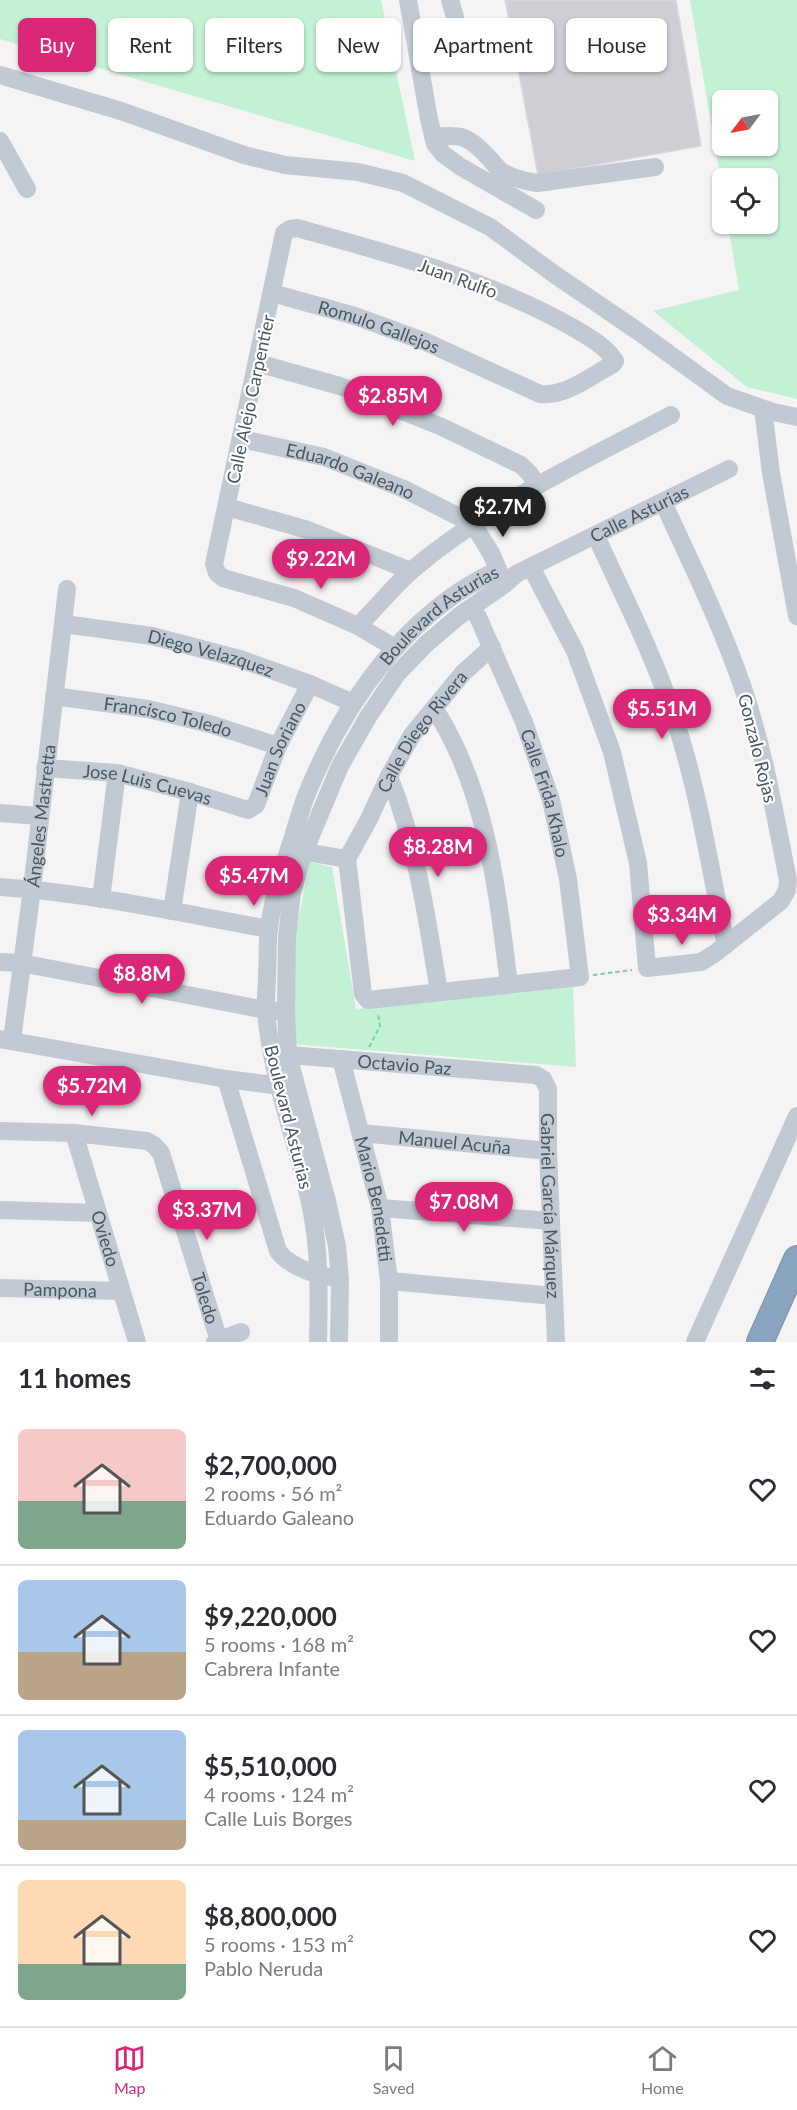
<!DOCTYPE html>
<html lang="en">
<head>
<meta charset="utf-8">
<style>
  body { margin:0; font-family:Lato,sans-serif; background:#f2f2f3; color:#2b2b33; height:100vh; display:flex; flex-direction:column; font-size:22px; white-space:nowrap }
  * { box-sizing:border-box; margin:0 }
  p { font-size:20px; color:#7c7c81 }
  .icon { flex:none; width:33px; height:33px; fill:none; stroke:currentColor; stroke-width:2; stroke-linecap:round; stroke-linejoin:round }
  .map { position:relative; height:1342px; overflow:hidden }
  .drawer { display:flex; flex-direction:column; background:#fff; flex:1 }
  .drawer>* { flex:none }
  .guide { position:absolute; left:18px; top:18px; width:762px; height:54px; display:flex; gap:12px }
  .needle { width:39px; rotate:238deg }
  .controls { position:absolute; left:712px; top:90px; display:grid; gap:12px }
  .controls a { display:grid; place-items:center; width:66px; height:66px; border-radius:9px; background:#fff; box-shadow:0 2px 4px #0004; font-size:30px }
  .price { position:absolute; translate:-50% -51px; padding:0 14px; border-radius:21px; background:#db2777; color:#fff; font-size:20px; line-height:39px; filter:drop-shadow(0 2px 3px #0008) }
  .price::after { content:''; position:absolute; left:50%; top:36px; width:18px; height:14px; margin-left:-9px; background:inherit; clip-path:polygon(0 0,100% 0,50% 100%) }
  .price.current { background:#222; color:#fff }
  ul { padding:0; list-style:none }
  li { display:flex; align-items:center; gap:18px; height:150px; padding:0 18px }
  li+li { border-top:2px solid #e1e1e2 }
  li span { display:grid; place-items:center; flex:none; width:168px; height:120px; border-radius:9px; color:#555 }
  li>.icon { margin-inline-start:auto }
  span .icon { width:72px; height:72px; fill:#fffc; stroke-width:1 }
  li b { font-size:26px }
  h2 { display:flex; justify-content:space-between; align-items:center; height:72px; padding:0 18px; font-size:26px }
  .chip { padding:0 21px; border-radius:9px; background:#fff; box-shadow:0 2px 4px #0004; font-size:21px; line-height:54px }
  .chip.current { background:#db2777; color:#fff }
  .dock { display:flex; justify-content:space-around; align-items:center; height:84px; border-top:2px solid #e1e1e2; background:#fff; font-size:16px; color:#7c7c81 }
  .dock a { display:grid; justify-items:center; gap:3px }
  .dock .current { color:#db2777 }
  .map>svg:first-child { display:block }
  .green { fill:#c3f1d5; fill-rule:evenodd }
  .building { fill:#cdcfd5; stroke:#d7d9de; stroke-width:1.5 }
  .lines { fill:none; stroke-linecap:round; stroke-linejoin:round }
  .highway-casing { stroke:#7690ad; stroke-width:28 }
  .path { stroke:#7ad0a6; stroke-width:2; stroke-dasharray:4.5 3; stroke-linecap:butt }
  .minor { stroke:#c1cad2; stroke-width:18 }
  .highway { stroke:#8ba5c1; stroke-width:26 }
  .labels { text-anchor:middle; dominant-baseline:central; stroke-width:4.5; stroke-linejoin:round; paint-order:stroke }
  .street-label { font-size:18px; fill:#4a5661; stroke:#fff }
</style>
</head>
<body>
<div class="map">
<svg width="797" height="1342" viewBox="0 0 797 1342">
  <rect width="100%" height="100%" fill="#f5f3f3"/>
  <!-- green -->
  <g class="green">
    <path d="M0,0H381L415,161L0,39Z"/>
    <path d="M690,0H797V399L747,387L653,311L739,290L728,224H768V178H723V193ZM768,100V146H723V100Z"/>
    <path d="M310,862L332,867L356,1009L573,986L576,1067L293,1044L296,930Z"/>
  </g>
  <!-- building -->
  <path class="building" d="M505,0H676L701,146L538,175Z"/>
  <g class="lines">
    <!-- highway casing -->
    <g class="highway-casing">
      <path id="highway" d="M760,1342L797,1259"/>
    </g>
    <!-- path -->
    <g class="path">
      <path d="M593,975L632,970"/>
      <path d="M369,1047L380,1026L378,1014"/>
    </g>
    <!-- minor -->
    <g class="minor">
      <path d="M408,0L429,119L435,144L443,154L461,167L536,210"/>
      <path d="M450,0L455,17"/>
      <path d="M0,75L121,111L244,155L285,165L358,172L403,183L490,227L554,274L639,332L727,396L773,412L797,417"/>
      <path d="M433,137C461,134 469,136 488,157C492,161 496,167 501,171C511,178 524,181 537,183L655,167"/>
      <path d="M0,141L27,189"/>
      <path id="s1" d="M272,293L355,316L426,342L540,394C565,397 591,376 613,364L615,361C606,346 587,336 572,327C487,279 391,254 297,228L290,229L284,233L214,564L217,573L223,578L294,598L358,626L395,648"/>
      <path d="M257,363L340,386L442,427L521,465L530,474L537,486"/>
      <path d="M763,409L771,473L797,616"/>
      <path id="s2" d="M241,439L324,457L404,489L473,524L491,553L503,581"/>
      <path d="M227,507L308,530L411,571"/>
      <path d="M596,536C623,595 654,655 674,717C699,791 710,869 726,945"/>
      <path d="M531,567L575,651L612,752L638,863L647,968L701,962L714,954L781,901L787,890L788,880C775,815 764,750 743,688C721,624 691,563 663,502"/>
      <path id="s3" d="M478,617L524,722L551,800L568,879L580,977L368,1000L363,994L347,859L369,819L389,776L412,735L463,673L492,647"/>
      <path id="s4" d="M64,624L152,636L240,659L310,684L353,703"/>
      <path d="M358,626C376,608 393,587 412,570C489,505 582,462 671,415"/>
      <path id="s5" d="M54,696L148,709L210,724L278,746"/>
      <path d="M434,708C487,790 497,890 509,984"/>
      <path id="s6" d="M45,768L117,773L190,792L248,810L256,805L278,746L310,684"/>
      <path d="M389,776C417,846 427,919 439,992"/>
      <path d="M0,813L39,816"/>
      <path d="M294,850L347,859"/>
      <path d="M0,887C90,893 180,913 269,929"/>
      <path d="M101,899L117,773"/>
      <path d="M172,911L190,792"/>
      <path d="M0,962L21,963L266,1010L276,1011"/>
      <path d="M0,1039L226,1079L289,1087"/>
      <path id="s7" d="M12,1040L32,889L67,589"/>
      <path id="s8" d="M277,1054L536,1075L543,1079L548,1089V1151L556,1342"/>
      <path id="s9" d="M341,1059L380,1208L389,1281V1342"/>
      <path d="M226,1079L278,1251C288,1265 312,1274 329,1277"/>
      <path id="s10" d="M0,1131L74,1133L147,1141L154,1145L161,1153L219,1341"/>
      <path id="s11" d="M74,1133L137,1342"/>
      <path id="s12" d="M361,1133L548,1151"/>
      <path d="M380,1208L551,1221"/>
      <path d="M0,1210L98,1213"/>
      <path d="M389,1281L554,1296"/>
      <path id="s13" d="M0,1288L121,1291"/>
      <path d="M215,1342L241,1332"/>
      <path id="s14" d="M318,1342C319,1296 320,1252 311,1207C297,1141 272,1080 266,1013C265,1001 267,988 267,976C268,960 267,943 269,927C273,898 282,871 291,843C296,828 300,811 306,796C343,704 406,612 498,570"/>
      <path id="s15" d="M339,1342L340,1280L337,1246L327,1201L288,1055L286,1011L287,937L292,893L304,852L340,766L368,717L397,674L426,644L459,616L505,584L516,574L729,469"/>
      <path d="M695,1342L797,1116"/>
    </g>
    <!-- highway -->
    <use href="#highway" class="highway"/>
  </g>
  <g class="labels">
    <!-- street labels -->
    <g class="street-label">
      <text transform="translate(458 278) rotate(20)">Juan Rulfo</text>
      <text stroke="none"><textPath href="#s1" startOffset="112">Romulo Gallejos</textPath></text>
      <text transform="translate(250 399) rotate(-78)">Calle Alejo Carpentier</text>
      <text stroke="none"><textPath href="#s2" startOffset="114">Eduardo Galeano</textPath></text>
      <text stroke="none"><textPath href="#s15" startOffset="993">Calle Asturias</textPath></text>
      <text stroke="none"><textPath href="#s14" startOffset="786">Boulevard Asturias</textPath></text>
      <text stroke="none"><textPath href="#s4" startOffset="150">Diego Velazquez</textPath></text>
      <text stroke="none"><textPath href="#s5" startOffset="116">Francisco Toledo</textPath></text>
      <text stroke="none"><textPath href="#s3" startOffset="882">Calle Diego Rivera</textPath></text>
      <text transform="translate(758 748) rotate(76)">Gonzalo Rojas</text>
      <text stroke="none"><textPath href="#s6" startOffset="279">Juan Soriano</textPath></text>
      <text stroke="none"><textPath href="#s6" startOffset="104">Jose Luis Cuevas</textPath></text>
      <text stroke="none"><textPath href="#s3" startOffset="189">Calle Frida Khalo</textPath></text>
      <text stroke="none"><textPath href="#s7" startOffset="226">Ángeles Mastretta</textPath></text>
      <text stroke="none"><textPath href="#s8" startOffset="128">Octavio Paz</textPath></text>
      <text transform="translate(289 1117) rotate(76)">Boulevard Asturias</text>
      <text stroke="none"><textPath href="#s12" startOffset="94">Manuel Acuña</textPath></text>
      <text stroke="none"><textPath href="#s9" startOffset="144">Mario Benedetti</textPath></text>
      <text stroke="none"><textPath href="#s8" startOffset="396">Gabriel García Márquez</textPath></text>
      <text stroke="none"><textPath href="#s11" startOffset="110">Oviedo</textPath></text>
      <text stroke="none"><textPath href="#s13" startOffset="60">Pampona</textPath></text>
      <text stroke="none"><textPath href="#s10" startOffset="318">Toledo</textPath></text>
    </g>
  </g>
</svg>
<div class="controls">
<a><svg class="needle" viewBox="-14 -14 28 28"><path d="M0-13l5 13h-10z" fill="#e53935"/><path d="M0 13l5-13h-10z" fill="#7c7c81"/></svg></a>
<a><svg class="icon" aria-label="locate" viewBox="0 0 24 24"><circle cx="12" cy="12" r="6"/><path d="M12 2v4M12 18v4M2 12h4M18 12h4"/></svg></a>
</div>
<b class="price" style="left:393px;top:427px">$2.85M</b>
<b class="price current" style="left:503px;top:538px">$2.7M</b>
<b class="price" style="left:321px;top:590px">$9.22M</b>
<b class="price" style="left:662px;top:740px">$5.51M</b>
<b class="price" style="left:438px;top:878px">$8.28M</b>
<b class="price" style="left:254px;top:907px">$5.47M</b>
<b class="price" style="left:682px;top:946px">$3.34M</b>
<b class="price" style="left:142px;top:1005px">$8.8M</b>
<b class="price" style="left:92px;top:1117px">$5.72M</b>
<b class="price" style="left:464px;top:1233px">$7.08M</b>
<b class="price" style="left:207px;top:1241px">$3.37M</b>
<div class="guide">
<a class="chip current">Buy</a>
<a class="chip">Rent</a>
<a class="chip">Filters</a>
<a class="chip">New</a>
<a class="chip">Apartment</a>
<a class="chip">House</a>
</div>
</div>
<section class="drawer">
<h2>11 homes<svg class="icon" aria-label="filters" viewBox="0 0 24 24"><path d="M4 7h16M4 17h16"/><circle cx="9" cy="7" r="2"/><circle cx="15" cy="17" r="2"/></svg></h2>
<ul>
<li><span style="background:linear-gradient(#f6c9c9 60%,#7fa58c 0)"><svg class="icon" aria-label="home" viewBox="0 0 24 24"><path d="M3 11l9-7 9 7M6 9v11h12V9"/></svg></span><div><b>$2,700,000</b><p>2 rooms · 56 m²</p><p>Eduardo Galeano</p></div><svg class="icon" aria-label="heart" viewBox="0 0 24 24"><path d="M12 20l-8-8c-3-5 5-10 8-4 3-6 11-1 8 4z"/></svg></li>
<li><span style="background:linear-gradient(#a9c7e8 60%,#b9a48a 0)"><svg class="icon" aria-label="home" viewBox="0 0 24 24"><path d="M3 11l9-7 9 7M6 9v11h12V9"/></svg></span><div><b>$9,220,000</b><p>5 rooms · 168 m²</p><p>Cabrera Infante</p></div><svg class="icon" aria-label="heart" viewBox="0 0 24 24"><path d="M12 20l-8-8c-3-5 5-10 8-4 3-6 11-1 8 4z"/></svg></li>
<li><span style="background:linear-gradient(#a9c7e8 75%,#b9a48a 0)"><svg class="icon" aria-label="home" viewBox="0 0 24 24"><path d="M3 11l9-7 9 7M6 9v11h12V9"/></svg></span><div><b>$5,510,000</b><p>4 rooms · 124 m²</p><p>Calle Luis Borges</p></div><svg class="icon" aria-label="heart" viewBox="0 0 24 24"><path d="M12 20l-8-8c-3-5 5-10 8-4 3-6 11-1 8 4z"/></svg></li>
<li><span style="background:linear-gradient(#ffd9b3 70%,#7fa58c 0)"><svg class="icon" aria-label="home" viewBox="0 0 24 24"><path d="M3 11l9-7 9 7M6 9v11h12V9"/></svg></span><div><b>$8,800,000</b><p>5 rooms · 153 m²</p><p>Pablo Neruda</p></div><svg class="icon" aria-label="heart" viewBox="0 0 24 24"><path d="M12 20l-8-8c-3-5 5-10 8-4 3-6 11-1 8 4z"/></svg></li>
</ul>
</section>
<nav class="dock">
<a class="current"><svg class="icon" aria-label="map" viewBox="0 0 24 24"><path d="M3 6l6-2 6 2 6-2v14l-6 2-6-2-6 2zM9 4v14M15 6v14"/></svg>Map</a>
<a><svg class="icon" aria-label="saved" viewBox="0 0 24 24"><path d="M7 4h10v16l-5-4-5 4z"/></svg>Saved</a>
<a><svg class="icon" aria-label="home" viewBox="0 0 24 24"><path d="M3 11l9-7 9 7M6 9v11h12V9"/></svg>Home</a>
</nav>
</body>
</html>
